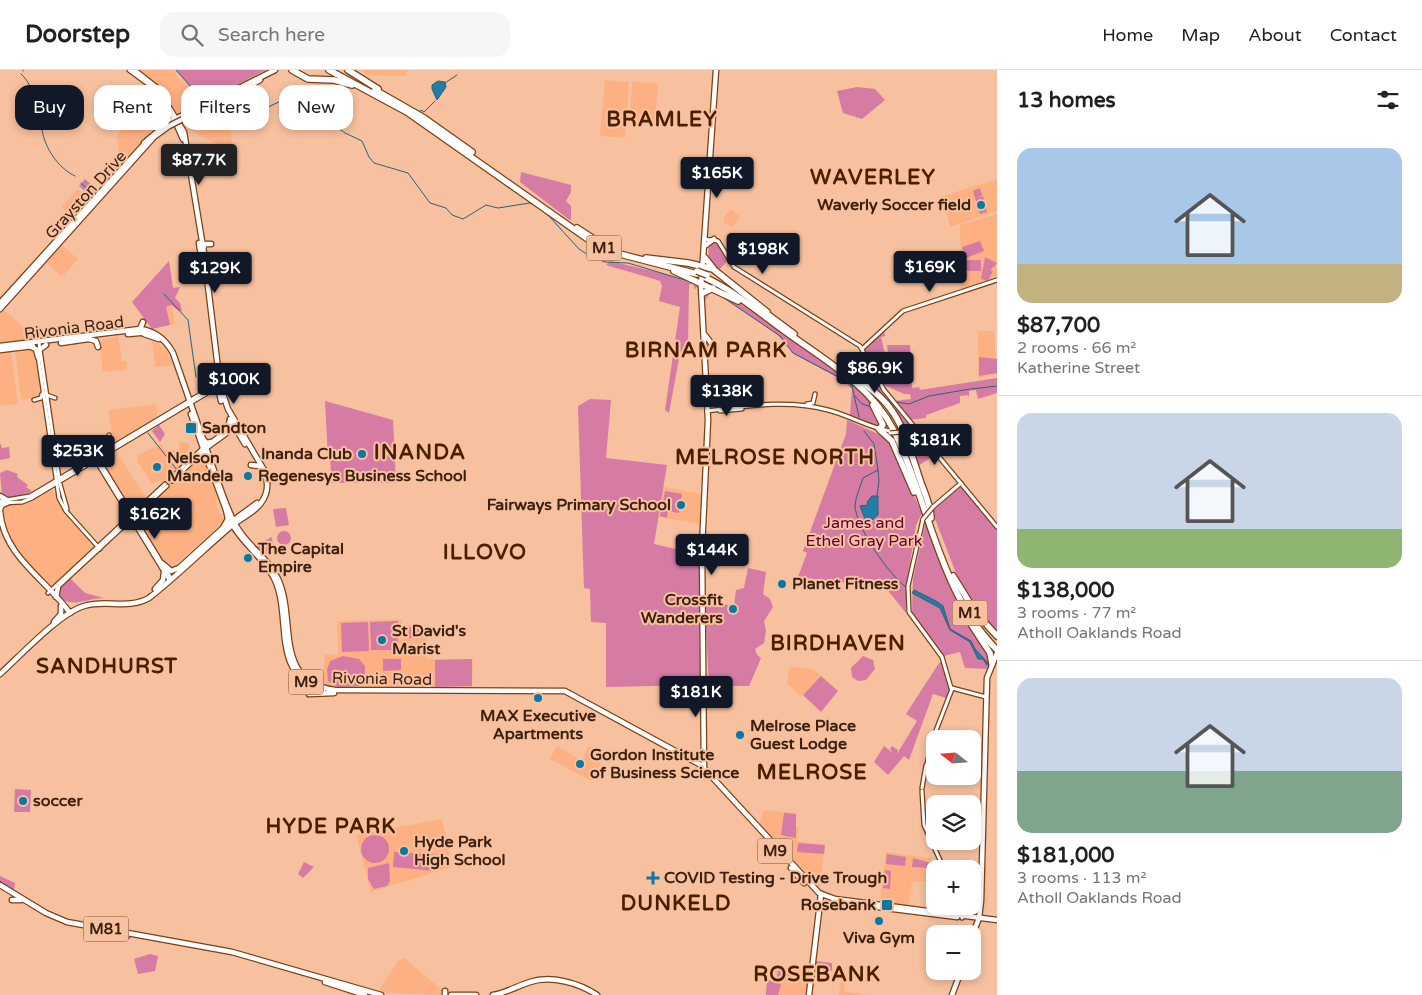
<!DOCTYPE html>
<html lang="en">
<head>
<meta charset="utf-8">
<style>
  body { margin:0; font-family:"Varela Round",sans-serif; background:#f6f6f6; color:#202124; height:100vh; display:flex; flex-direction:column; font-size:19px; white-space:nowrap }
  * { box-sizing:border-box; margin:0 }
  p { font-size:16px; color:#757577 }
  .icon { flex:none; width:28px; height:28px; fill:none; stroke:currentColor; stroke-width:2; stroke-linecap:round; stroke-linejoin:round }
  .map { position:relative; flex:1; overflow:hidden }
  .panel { display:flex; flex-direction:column; background:#fff; width:425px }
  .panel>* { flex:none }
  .top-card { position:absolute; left:15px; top:15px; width:475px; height:45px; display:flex; gap:10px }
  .needle { width:32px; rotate:287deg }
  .tools { position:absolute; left:926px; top:660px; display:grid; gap:10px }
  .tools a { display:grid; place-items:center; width:55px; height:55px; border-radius:10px; background:#fff; box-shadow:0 2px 8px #0003; font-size:25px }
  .price { position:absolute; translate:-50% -42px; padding:0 11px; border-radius:5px; background:#111827; color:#fff; font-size:16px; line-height:32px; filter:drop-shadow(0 1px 2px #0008) }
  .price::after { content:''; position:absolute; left:50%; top:30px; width:15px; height:11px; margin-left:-8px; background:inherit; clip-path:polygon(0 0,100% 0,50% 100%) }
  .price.current { background:#222; color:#fff }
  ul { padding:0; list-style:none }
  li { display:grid; align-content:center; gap:10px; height:265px; padding:0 20px }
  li+li { border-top:1px solid #e0e0e0 }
  li span { display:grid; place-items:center; height:155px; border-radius:15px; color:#555 }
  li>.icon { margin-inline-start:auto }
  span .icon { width:90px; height:90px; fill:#fffc; stroke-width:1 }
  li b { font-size:21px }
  h2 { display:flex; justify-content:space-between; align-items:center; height:60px; padding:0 20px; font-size:21px }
  .chip { padding:0 18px; border-radius:15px; background:#fff; box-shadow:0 2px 8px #0003; font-size:18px; line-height:45px }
  .chip.current { background:#111827; color:#fff }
  header { display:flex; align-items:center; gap:30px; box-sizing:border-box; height:70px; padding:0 25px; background:#fff; border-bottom:1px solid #e0e0e0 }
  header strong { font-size:24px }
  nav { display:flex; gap:28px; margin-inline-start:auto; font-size:18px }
  .search { width:350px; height:45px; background:#f6f6f6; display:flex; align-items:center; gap:12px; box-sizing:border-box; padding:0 18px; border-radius:15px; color:#757577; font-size:19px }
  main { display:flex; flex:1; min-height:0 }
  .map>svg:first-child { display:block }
  .built { fill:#fdb183 }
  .green { fill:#d57ba4 }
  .water { fill:#227ea6; stroke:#2a6279 }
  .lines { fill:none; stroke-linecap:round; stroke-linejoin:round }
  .stream { stroke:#2a6279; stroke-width:1 }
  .minor-casing { stroke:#7b4015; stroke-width:5.5 }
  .major-casing { stroke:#7b4015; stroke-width:7 }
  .highway-casing { stroke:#7b4015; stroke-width:8 }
  .minor { stroke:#fff; stroke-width:3 }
  .major { stroke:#fff; stroke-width:4.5 }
  .highway { stroke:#fff; stroke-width:5.5 }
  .minor-bridge-casing { stroke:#7b4015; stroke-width:5.5; stroke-linecap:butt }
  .major-bridge-casing { stroke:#7b4015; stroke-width:7; stroke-linecap:butt }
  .highway-bridge-casing { stroke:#7b4015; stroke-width:8; stroke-linecap:butt }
  .minor-bridge { stroke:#fff; stroke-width:3 }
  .major-bridge { stroke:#fff; stroke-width:4.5 }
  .highway-bridge { stroke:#fff; stroke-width:5.5 }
  .poi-dot { fill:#0978a2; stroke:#f7c09e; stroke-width:2 }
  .labels { text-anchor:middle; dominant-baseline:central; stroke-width:4; stroke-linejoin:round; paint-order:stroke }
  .shield { fill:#f7c09e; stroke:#74513b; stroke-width:1 }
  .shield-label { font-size:15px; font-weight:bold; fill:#3c2111 }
  .street-label { font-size:16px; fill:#3c2111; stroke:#f7c09e }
  .poi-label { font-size:16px; font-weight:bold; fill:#3c2111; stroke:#f7c09e; text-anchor:start }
  .park-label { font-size:16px; fill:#5c0237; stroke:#f7c09e }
  .district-label { font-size:21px; font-weight:bold; letter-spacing:1px; fill:#4b2000; stroke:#f7c09e }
</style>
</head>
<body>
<header>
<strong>Doorstep</strong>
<div class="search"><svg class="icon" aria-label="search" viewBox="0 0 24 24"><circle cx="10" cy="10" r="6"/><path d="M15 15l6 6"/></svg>Search here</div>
<nav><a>Home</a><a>Map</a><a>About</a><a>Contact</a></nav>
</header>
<main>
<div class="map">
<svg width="997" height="925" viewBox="0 0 997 925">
  <rect width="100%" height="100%" fill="#f7c09e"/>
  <!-- built -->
  <g class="built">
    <path d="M137,0H174L176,6L188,16L200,32L179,44L176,43L156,12Z"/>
    <path d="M361,0H408L405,6L368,5Z"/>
    <path d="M605,10L629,12L625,68L600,66Z"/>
    <path d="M632,12L658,13L655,51L630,49Z"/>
    <path d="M137,32L141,33L155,59L129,87L119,86L117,67L127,50L126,34Z"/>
    <path d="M209,41L214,44H230L232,75L226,79L185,57V53Z"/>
    <path d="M997,109V141L950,157L943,126Z"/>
    <path d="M78,119L90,130L74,149L61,137Z"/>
    <path d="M731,139L740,147L732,157L724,152V147Z"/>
    <path d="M997,144V208L963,219L961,218L960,155Z"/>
    <path d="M62,175L78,189L62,207L46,192Z"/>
    <path d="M171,235L175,254L170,255L166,237Z"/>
    <path d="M3,240H4L39,270L0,275V243Z"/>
    <path d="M978,261H994L997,304L978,308Z"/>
    <path d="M118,266L122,291H126L127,300L103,302L100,276L101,270Z"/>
    <path d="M152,268L166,280L173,295L155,297Z"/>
    <path d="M30,278L35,281L41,326L21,330L15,280Z"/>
    <path d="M11,280L18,334L0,336V281Z"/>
    <path d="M156,334L157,349L118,372L113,370L108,340Z"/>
    <path d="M180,371L190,374L188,387L168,407L174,412L202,386L218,425L216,436L225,451L171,498L164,494L138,451L140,443L168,418L160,410L152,414L137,391L138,385L161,374L165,381L168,379L178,381Z"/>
    <path d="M116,381L147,429L135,440L130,439L101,391Z"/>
    <path d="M663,417L703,424L701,454L659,447Z"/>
    <path d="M52,419L63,439L97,476L50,519L15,481L3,463L1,440L2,436L25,433Z"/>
    <path d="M402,549V555H426L427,589H473L472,619L335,618L323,614L325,585L338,584L337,551Z"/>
    <path d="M789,597L813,599L821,606L801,626L787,613Z"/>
    <path d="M557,676L581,690L589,676L605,685L591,711L550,689Z"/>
    <path d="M763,740L797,743L795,756L799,757L797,771L825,775L819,821L759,756Z"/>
    <path d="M442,749L452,797L371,822L356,765Z"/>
    <path d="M886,782L932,788L930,812L912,811L909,836L880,831Z"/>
    <path d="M404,888L442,920L444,925L382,923L379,921L382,915L399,890Z"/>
    <path d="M771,897L812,901L809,925H765Z"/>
    <path d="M841,905L846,906L844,921L866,925H839Z"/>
  </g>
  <!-- green -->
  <g class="green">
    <path d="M176,0H266L203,31Z"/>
    <path d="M857,17L875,19L885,30L862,49L843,43L837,21Z"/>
    <path d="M521,102L571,115V122L566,131L571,136V151L520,112Z"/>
    <path d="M85,109L99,122L93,127L79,116Z"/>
    <path d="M980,118L982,125L977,128L983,126L987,142L980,144L973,121Z"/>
    <path d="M980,171L984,181L966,188L962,177Z"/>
    <path d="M709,172L719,174L727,191L719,200L708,191Z"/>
    <path d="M985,187L997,193L994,197H992L991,201H993L988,211L981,209Z"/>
    <rect x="962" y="190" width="19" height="11"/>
    <path d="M169,191L173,218L180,217L175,228L180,233L182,241H179L171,235L166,237L170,255L152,259L132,232Z"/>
    <path d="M610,191L665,204L699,216L695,219L693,214H690L689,216L688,274L680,283L669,343L665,340L680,237L659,231L662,216L660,211C641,205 626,201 606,195Z"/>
    <path d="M710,219C739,226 841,301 864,325C872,333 876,344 881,354L879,357L850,345L852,319L844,311L794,284L778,265L714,221H711L705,231L706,222Z"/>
    <path d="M884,260L885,266L881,267L885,284H888L887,275H910L912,318L919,317L920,320L997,308V323L978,329L976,320L969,321V327L967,325L960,326V333L926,345V348L909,350L894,331L911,329L910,324H904L882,314L864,278Z"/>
    <path d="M862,283L880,319L908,353L907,358L903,356L869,316L846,298L857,284Z"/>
    <path d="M979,287L997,289V303L979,306Z"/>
    <path d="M590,329L611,330L606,388L667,395L654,474L698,484L700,490L702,613L700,615L606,617V553L591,552L590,519L584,518L578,336Z"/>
    <path d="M325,331L393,350L396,413H332L330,389H328Z"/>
    <path d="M847,350L887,368L922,443L916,455L908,506L906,543L886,518L798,507L807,483L803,481L846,364Z"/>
    <path d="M159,355L165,364L160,372L152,361Z"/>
    <path d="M915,362L935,385L918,396L907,367Z"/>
    <path d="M0,373L2,378L9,377L10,388L0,390Z"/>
    <path d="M7,400L18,404L17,407L28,415L26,417L32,421C24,427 10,431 2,425L0,403Z"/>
    <path d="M961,416L997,459V563L975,540L959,511L932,441Z"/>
    <path d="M665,421L682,424L679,443L668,441L667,448L660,446Z"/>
    <path d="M286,438L289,455L276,457L273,439Z"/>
    <path d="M926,450L953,522L989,584L991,593L988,599L965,598L960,582L944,586L912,543L913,509Z"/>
    <circle cx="284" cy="468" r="7"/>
    <path d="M272,467L273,478L263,486L256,476Z"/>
    <path d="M748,498L766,502L763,524L770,529L773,537L764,551L766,561L764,573L755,579L757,585L761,588L749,616H709L705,538L707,536L720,537L723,534L734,536L736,520L744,518Z"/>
    <path d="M70,508L85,523L104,528C87,528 71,539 58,526L60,518Z"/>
    <path d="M398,551V580H371L370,552Z"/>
    <path d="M368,552L369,581L342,582L341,553Z"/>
    <path d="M409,557H423V562H416V568H409Z"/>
    <path d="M343,586L359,589L365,596V611L359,616L338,617L328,611L327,600L330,591Z"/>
    <path d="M863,586L873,590L875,599L866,610L858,611L852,607L851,598Z"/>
    <path d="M383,589H401V600L383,601Z"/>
    <path d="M472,589V616L435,617V590Z"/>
    <path d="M942,592L950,619L946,632V628L933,624L909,690L904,686L888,705L874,692L884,676L893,683L890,679L892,676L898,680L897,684L917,651L906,644L939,593Z"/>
    <path d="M821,606L838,621L821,642L803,625Z"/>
    <path d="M15,719L31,720L30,742H14Z"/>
    <path d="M784,743L796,744V768L781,765Z"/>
    <circle cx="375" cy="779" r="14"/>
    <path d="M798,773L825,775L824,784L797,782Z"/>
    <path d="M394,782L442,785L441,798L434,801L393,797Z"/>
    <path d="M887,784L906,787L905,796L886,794Z"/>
    <path d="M913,788L931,793V798L912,797Z"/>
    <path d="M304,792L314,797L303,808L298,804Z"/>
    <path d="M389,793L390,811L387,816L374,819L368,809V798Z"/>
    <path d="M885,800L891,801L890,819L883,818Z"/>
    <path d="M0,806L15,813L14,820L0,813Z"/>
    <path d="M150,884L158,886L155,901L138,904L134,889Z"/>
    <path d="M816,891L832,893V901L816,899Z"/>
    <path d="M778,899L797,901L795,912L777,909Z"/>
    <path d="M767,910L781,914L778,925H766Z"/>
  </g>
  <!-- water -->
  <g class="water">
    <path d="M438,11L445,12L446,17L437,30L432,19V15Z"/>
    <path d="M872,426H878V445L867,454L860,436L868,435L867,432Z"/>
    <path d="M914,520L936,531L943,536L950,559L971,571L975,579L988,593L987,595L983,589H978L970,572L950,560L940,538L912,523Z"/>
  </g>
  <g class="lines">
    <!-- stream -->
    <g class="stream">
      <path d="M176,0L203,31"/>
      <path d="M23,1V0"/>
      <path d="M21,4C30,12 33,23 36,34C37,39 42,43 43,48C43,52 41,56 42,60C45,78 58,98 75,106"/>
      <path d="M445,13L457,5"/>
      <path d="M207,41C228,34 232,43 249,38L253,44L281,31L287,32L308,42L312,50L319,55L331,53L345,63L362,71L369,87L374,93L408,103L430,133L446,138L452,145L463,149L486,135L498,138L530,133L538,137"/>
      <path d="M419,42L421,40L424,42L435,31"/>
      <path d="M81,113L94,126"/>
      <path d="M547,144L579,179L591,187L605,192L628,193L691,212"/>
      <path d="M164,224L188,250L196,307"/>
      <path d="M724,228L780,266L793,283L848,312L852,316L859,347"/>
      <path d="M971,319L997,316"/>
      <path d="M855,326L862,334L872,337"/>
      <path d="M896,332L909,334L929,326L970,319"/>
      <path d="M891,333H892"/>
      <path d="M864,361L874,374L878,400L863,408C860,417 856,426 855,435C855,456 889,505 906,517"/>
      <path d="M148,363L177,400"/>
      <path d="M180,403L189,411"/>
      <path d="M877,426L879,411L878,400"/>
    </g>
    <!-- minor casing -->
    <g class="minor-casing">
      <g id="minor">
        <path d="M704,169L718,171L734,197L860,276L884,320L930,376"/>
        <path d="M39,273L59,408"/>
        <path d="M862,279L903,241L997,210"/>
        <path d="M38,286L59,428L66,441L100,479"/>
        <path d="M47,325L55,328"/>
        <path d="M34,330L41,328L42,324"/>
        <path d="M807,334L813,333L815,324"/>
        <path d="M707,341C747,336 788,329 828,340C849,345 869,358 890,361"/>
        <path d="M720,341L742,339"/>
        <path d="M903,362L914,357"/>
        <path d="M210,373L223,363"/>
        <path d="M930,376L997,457"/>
        <path d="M108,379L109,365"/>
        <path d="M95,389L169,510"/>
        <path d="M98,389L171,508"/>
        <path d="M170,409L203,378"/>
        <path d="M172,411L207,378L236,357"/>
        <path d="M60,414L67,439"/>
        <path d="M0,431L30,426L219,313"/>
        <path d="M0,433L22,432L32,428L219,316"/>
        <path d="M933,437L961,413"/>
        <path d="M923,449L908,516L909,542L942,587L951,618"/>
        <path d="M58,517L167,416"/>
        <path d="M48,523L165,414"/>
        <path d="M952,618L986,627"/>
        <path d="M927,694L932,671L952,619"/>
        <path d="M922,718L926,695"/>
        <path d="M922,721L924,755L944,799"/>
        <path d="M961,836L962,848"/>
      </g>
    </g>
    <!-- major casing -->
    <g class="major-casing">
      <g id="major">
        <path d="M130,0L153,17"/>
        <path d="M237,19L275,0"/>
        <path d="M231,26L260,10"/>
        <path d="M172,44L183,69"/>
        <path d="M144,73L169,52L239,18"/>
        <path d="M199,173L202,192"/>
        <path d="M706,175L714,169"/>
        <path d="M203,178L205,174H211"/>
        <path d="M0,233L147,71"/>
        <path d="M0,239L154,67L169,56"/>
        <path d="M140,259L143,252"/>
        <path d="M128,264L150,262"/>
        <path d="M144,264L159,269"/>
        <path d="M705,265L711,273"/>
        <path d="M89,269L96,271L98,277"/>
        <path d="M61,273L88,269"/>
        <path d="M0,276L140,259C155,261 166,270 173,283C186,320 199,358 212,395C219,414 225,434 234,452C244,474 268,487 278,509C297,550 272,611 335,620L565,621L701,695L819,823L835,829L997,850"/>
        <path d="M31,277L36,279L38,287"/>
        <path d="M0,280L33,276"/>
        <path d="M39,280L46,275"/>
        <path d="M215,302L221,331"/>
        <path d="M191,344L212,403"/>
        <path d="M230,349L245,374"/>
        <path d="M222,363L228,357L230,350"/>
        <path d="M203,369L207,373L211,372"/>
        <path d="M251,395L259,396"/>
        <path d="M215,410L226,440"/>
        <path d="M0,426L7,430"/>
        <path d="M0,439L2,435L9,432"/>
        <path d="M0,441C3,486 46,509 70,543"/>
        <path d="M232,454C243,474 264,488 274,508C293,546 269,604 323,621"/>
        <path d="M224,456L228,449L226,440"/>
        <path d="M163,494L171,501L179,498"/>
        <path d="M179,498L223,458L257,433"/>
        <path d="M155,519L163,510L164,502"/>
        <path d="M56,527L58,517"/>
        <path d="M54,552L61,544V536"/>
        <path d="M0,604C20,586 60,543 84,536C107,529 127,540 149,528C177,506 203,480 230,457C241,448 256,442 263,430C269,420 268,410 264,400L228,339L220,315L204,183L184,62L157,18L134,0"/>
        <path d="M309,624L334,623"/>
        <path d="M704,700L702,478L708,350L701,217L716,0"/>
        <path d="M791,798L804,813"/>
        <path d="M0,815L46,843L67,852L232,882L381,925"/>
        <path d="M12,830H21"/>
        <path d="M838,832L957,847"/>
        <path d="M88,859L127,866"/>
        <path d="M972,866L979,848L981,831L987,608L997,583"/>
        <path d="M972,874L976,864"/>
        <path d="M325,912L365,925"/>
        <path d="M445,925V921"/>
        <path d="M451,925H476"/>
        <path d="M493,925C506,923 517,916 530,912C551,905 579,913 597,925"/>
        <path d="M809,925L821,824"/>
        <path d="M952,925L961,901"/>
      </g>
    </g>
    <!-- highway casing -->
    <g class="highway-casing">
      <g id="highway">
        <path d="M292,0L308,9L334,10L352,15"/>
        <path d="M329,0L407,42L592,172L620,184L697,204"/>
        <path d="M348,0L378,19"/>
        <path d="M375,20L424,48L472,82"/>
        <path d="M577,158L594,169"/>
        <path d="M646,188L688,193L713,199L767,242"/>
        <path d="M705,188L713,198"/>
        <path d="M674,201L738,231"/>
        <path d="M706,208C734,221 757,241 782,259C821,288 870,314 893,359C929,431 938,521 997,580"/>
        <path d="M703,223L713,218"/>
        <path d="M763,241L794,264"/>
        <path d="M851,306C898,332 903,359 919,407C923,420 931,435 931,448"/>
        <path d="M873,335L883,355L879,359"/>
        <path d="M881,361L892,371L914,422"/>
        <path d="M953,506L976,543L997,566"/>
        <path d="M971,554L990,583L992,594"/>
      </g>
    </g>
    <!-- minor -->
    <use href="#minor" class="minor"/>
    <!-- major -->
    <use href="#major" class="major"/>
    <!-- highway -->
    <use href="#highway" class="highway"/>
    <!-- minor-bridge casing -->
    <g class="minor-bridge-casing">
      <g id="minor-bridge">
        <path d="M890,363L902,362"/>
        <path d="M923,449L933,437"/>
      </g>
    </g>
    <!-- major-bridge casing -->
    <g class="major-bridge-casing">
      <path id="major-bridge" d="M169,56L233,24"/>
    </g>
    <!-- highway-bridge casing -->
    <g class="highway-bridge-casing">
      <path id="highway-bridge" d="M697,201L707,205"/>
    </g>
    <!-- minor-bridge -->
    <use href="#minor-bridge" class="minor-bridge"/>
    <!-- major-bridge -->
    <use href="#major-bridge" class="major-bridge"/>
    <!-- highway-bridge -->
    <use href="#highway-bridge" class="highway-bridge"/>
  </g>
  <!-- markers -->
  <g class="poi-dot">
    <circle cx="981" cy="135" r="5"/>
    <rect x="185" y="352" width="12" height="12" rx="2.5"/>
    <circle cx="362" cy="384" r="5"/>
    <circle cx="157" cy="397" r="5"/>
    <circle cx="248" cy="406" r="5"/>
    <circle cx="681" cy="435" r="5"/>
    <circle cx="248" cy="488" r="5"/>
    <circle cx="782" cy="514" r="5"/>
    <circle cx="733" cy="539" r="5"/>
    <circle cx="382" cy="570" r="5"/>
    <circle cx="538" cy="628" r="5"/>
    <circle cx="740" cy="665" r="5"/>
    <circle cx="580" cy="694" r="5"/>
    <circle cx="23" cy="731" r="5"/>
    <circle cx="404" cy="781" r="5"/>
    <path d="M650.5 800.5h5v5h5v5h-5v5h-5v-5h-5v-5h5z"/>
    <rect x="881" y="829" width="12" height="12" rx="2.5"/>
    <circle cx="879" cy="851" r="5"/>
  </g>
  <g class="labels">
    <!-- shield labels -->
    <g class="shield">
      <rect x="586.5" y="165.5" width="35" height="25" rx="4"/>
      <rect x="952.5" y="530.5" width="35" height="25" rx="4"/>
      <rect x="288.5" y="599.5" width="35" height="25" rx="4"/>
      <rect x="757.5" y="768.5" width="35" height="25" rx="4"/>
      <rect x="83.5" y="846.5" width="45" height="25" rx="4"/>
    </g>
    <g class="shield-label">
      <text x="604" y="178">M1</text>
      <text x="970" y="543">M1</text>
      <text x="306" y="612">M9</text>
      <text x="775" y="781">M9</text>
      <text x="106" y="859">M81</text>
    </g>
    <!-- street labels -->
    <g class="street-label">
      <text transform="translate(86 125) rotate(-48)">Grayston Drive</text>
      <text transform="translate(74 258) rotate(-7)">Rivonia Road</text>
      <text transform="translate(382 609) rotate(1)">Rivonia Road</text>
    </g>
    <!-- poi labels -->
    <g class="poi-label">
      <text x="971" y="135" text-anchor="end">Waverly Soccer field</text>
      <text x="202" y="358">Sandton</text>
      <text x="352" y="384" text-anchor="end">Inanda Club</text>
      <text x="167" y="388">Nelson<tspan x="167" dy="18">Mandela</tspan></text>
      <text x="258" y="406">Regenesys Business School</text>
      <text x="671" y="435" text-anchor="end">Fairways Primary School</text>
      <text x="258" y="479">The Capital<tspan x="258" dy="18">Empire</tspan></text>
      <text x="792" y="514">Planet Fitness</text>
      <text x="723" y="530" text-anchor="end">Crossfit<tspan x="723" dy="18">Wanderers</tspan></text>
      <text x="392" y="561">St David's<tspan x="392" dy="18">Marist</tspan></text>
      <text x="538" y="646" text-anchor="middle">MAX Executive<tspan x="538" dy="18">Apartments</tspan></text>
      <text x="750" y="656">Melrose Place<tspan x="750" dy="18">Guest Lodge</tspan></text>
      <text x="590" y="685">Gordon Institute<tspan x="590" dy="18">of Business Science</tspan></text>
      <text x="33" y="731">soccer</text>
      <text x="414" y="772">Hyde Park<tspan x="414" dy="18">High School</tspan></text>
      <text x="664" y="808">COVID Testing - Drive Trough</text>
      <text x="876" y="835" text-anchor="end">Rosebank</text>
      <text x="879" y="868" text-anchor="middle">Viva Gym</text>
    </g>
    <!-- park labels -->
    <g class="park-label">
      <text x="864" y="453">James and<tspan x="864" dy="18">Ethel Gray Park</tspan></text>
    </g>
    <!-- district labels -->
    <g class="district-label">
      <text x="662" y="49">BRAMLEY</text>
      <text x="873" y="107">WAVERLEY</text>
      <text x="706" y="280">BIRNAM PARK</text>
      <text x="420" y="382">INANDA</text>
      <text x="775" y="387">MELROSE NORTH</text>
      <text x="485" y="482">ILLOVO</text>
      <text x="838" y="573">BIRDHAVEN</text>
      <text x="107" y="596">SANDHURST</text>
      <text x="812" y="702">MELROSE</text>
      <text x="331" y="756">HYDE PARK</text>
      <text x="676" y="833">DUNKELD</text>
      <text x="817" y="904">ROSEBANK</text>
    </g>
  </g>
</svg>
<div class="tools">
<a><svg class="needle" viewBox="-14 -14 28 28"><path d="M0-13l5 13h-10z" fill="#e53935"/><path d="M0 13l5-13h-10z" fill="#757577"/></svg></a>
<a><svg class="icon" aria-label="layers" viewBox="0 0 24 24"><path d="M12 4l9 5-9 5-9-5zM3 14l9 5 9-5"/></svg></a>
<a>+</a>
<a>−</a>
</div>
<b class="price current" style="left:199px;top:116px">$87.7K</b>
<b class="price" style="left:717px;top:129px">$165K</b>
<b class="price" style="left:763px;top:205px">$198K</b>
<b class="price" style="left:930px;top:223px">$169K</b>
<b class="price" style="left:215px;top:224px">$129K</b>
<b class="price" style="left:875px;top:324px">$86.9K</b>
<b class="price" style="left:234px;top:335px">$100K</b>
<b class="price" style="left:727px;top:347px">$138K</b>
<b class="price" style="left:935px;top:396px">$181K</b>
<b class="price" style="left:78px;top:407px">$253K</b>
<b class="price" style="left:155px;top:470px">$162K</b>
<b class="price" style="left:712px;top:506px">$144K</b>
<b class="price" style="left:696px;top:648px">$181K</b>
<div class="top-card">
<a class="chip current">Buy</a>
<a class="chip">Rent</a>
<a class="chip">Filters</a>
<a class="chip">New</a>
</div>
</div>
<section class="panel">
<h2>13 homes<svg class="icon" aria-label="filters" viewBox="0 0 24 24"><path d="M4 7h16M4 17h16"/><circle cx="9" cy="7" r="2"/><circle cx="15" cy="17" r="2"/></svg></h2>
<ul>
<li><span style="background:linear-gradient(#a9c7e8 75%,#c2b280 0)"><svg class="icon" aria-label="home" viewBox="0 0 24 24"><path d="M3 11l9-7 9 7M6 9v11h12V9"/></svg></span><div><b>$87,700</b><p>2 rooms · 66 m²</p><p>Katherine Street</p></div></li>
<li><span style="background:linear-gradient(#c9d6e8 75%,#8fb573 0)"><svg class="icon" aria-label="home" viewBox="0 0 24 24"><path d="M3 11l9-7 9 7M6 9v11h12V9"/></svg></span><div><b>$138,000</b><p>3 rooms · 77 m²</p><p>Atholl Oaklands Road</p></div></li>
<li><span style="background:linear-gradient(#c9d6e8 60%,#7fa58c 0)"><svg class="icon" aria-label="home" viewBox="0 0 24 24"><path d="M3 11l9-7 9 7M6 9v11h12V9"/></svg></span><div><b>$181,000</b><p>3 rooms · 113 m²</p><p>Atholl Oaklands Road</p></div></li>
</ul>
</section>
</main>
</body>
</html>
